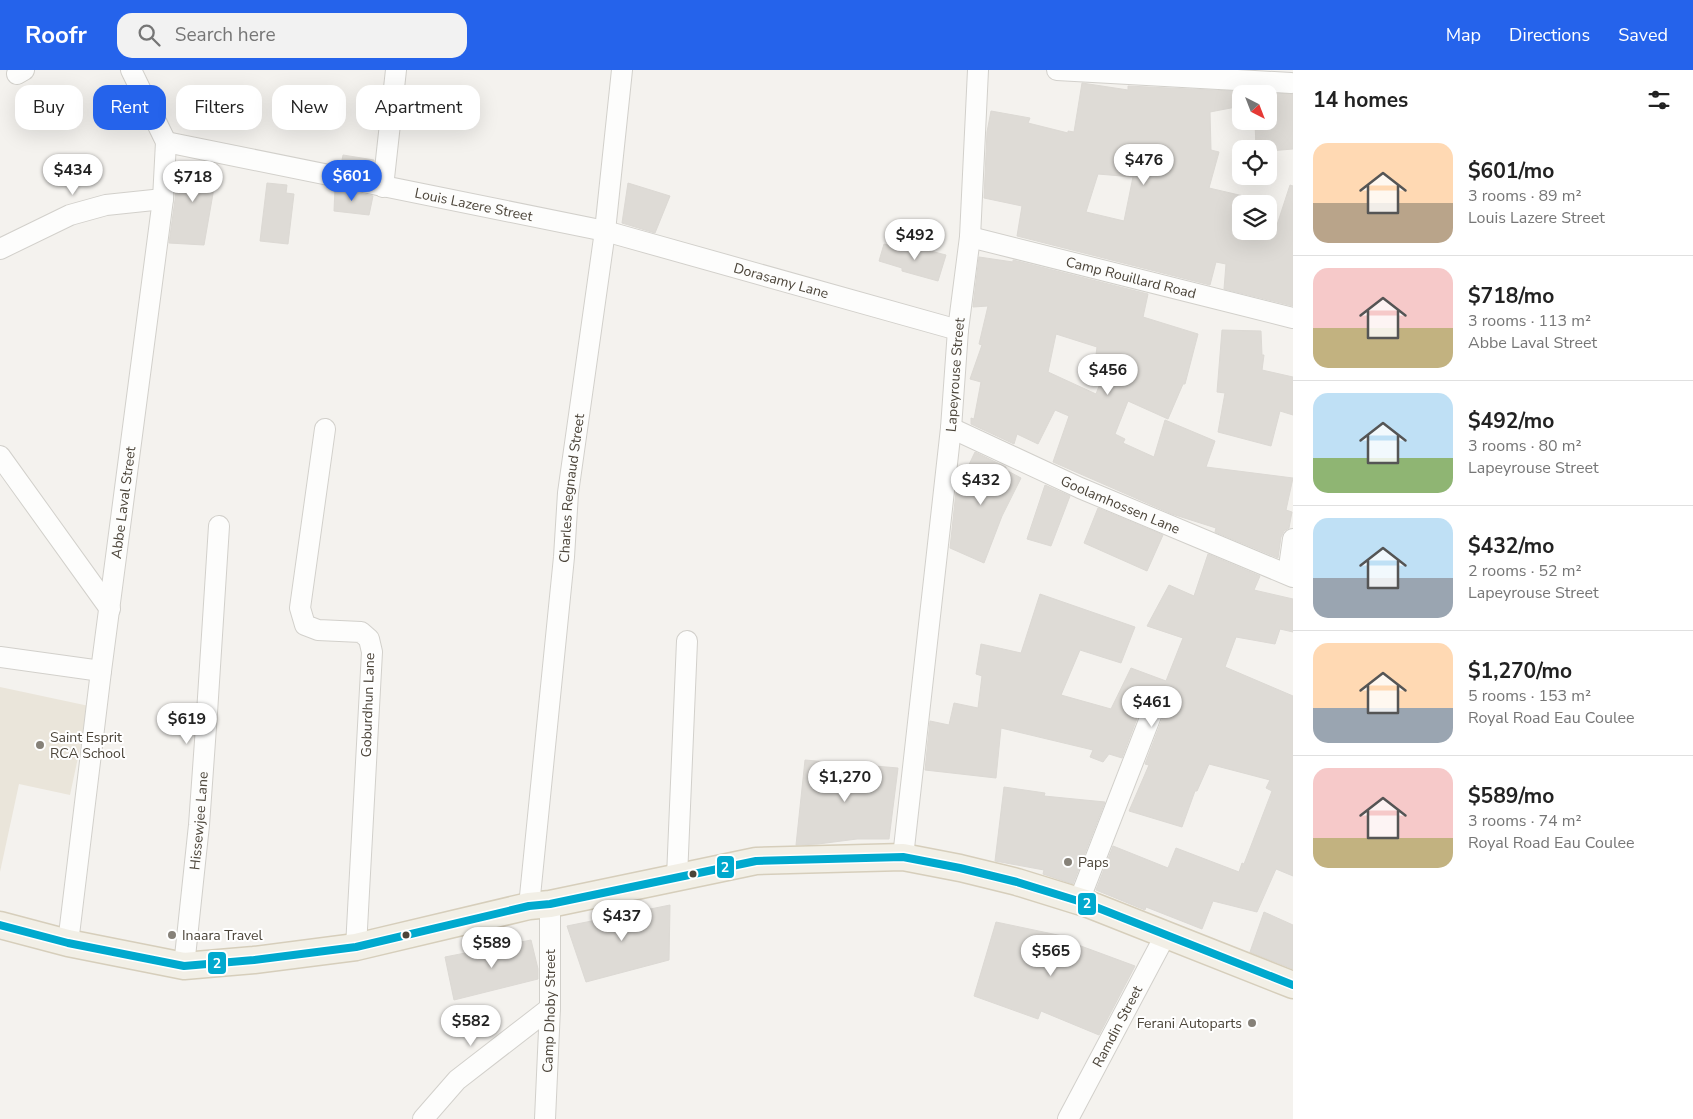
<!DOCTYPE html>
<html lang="en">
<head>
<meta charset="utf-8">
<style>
  body { margin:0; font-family:"Nunito Sans",sans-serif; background:#f2f2f2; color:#222; height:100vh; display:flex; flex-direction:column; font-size:19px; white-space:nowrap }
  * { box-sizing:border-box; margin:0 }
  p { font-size:16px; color:#767676 }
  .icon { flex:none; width:28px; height:28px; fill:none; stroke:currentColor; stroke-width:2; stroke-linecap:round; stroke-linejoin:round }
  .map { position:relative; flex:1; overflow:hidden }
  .panel { display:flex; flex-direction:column; background:#fff; width:400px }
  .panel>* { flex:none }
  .guide { position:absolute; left:15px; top:15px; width:475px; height:45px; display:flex; gap:10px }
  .needle { width:32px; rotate:138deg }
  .controls { position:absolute; left:1232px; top:15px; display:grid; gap:10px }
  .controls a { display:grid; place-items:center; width:45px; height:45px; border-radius:10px; background:#fff; box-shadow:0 5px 20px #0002; font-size:25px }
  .price { position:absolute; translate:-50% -42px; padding:0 11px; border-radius:18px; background:#fff; color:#222; font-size:16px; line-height:32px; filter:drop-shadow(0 1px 2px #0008) }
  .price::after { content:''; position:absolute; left:50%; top:30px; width:15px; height:11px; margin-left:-8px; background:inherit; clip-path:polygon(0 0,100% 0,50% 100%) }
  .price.selected { background:#2563eb; color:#fff }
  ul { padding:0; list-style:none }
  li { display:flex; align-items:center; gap:15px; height:125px; padding:0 20px }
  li+li { border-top:1px solid #e0e0e0 }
  li span { display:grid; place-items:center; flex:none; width:140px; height:100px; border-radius:15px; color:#555 }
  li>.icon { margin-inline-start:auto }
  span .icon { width:60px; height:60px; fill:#fffc; stroke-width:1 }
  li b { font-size:21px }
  h2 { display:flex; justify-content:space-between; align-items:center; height:60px; padding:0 20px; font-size:21px }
  .chip { padding:0 18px; border-radius:15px; background:#fff; box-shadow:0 5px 20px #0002; font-size:18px; line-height:45px }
  .chip.selected { background:#2563eb; color:#fff }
  header { display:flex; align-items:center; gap:30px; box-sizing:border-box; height:70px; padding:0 25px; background:#2563eb; color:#fff }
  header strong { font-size:24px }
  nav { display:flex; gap:28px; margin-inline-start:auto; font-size:18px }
  .search { width:350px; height:45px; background:#f2f2f2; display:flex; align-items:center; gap:12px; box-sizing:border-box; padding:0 18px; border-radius:15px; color:#767676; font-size:19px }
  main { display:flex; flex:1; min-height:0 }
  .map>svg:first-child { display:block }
  .education { fill:#eae5da }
  .building { fill:#dedbd6; stroke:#dcd9d4; fill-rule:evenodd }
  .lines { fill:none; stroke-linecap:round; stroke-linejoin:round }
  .minor-casing { stroke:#d2d0cb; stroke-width:22 }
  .major-casing { stroke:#d6cebb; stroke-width:29 }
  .minor { stroke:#fdfdfc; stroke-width:20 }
  .major { stroke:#f2efe6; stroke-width:26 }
  .bus-1-casing { stroke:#fff; stroke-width:11 }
  .bus-1 { stroke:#00a9ce; stroke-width:8 }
  .poi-dot { fill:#868178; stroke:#fff; stroke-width:2 }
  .bus-dot { fill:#4b4439; stroke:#fff; stroke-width:2 }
  .labels { text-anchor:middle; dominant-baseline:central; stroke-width:4; stroke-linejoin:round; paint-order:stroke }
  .street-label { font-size:14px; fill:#4b4439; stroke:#fff }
  .poi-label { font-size:14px; fill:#4b4439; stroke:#fff; text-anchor:start }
  .line-badge { stroke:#fff; stroke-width:2 }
  .badge-label { font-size:14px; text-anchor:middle; font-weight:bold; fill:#fff }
</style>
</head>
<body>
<header>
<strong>Roofr</strong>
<div class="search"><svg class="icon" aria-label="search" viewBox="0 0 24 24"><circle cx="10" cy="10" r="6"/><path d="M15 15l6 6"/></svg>Search here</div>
<nav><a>Map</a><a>Directions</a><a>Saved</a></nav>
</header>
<main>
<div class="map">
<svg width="1293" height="1049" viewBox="0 0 1293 1049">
  <rect width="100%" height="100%" fill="#f4f2ee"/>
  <!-- education -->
  <path class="education" d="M0,617L89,636L70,725L19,714L0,802Z"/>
  <!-- building -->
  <g class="building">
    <path d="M1082,13L1128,20V16L1293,24V79L1269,81V79H1256L1255,51H1269V24H1241V36L1210,42L1211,80L1219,82L1209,118L1252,128L1251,134H1241V161H1275L1290,115L1293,116V236L1224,219L1226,194L1216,192L1210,215L1017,166L1022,136L984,128L987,62L991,41L1030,48L1028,53L1068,63V61L1074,62ZM1098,104L1133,107L1124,151L1086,142Z"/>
    <path d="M343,85L374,90L373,102L341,95Z"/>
    <path d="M177,93L218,95L204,175L169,173L175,130Z"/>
    <path d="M267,113L287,115L286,123L294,124L288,174L260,171Z"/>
    <path d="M628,113L670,126L655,163L622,153Z"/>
    <path d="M335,118L373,126L369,145L334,141Z"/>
    <path d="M884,174L910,181L911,176L946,185L938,211L902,201V198L879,191Z"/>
    <path d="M979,187L1013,192V190L1148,224L1143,247L1198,264L1185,314H1183L1168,349L1128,331L1115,364L1125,369L1123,373L1154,387L1165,350L1215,371L1206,397L1293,408L1286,440L1292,442L1289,458L1284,461L1281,467L1278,488L1215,462L1216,458L1172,444L1053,392L1069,346L1055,340L1038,374L1017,364L1014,374L971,354V348L974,349L981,312L970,309L982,275L979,274L988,236L973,237ZM1056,264L1097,277L1096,285L1109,290L1096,324L1048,302Z"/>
    <path d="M1222,260L1261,261L1262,285H1264L1262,300L1293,307V345L1280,341L1271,376L1218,362L1225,323L1217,322Z"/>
    <path d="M975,382L1006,397V400L1021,408L1002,446L984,493L950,478L956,422Z"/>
    <path d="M1045,415L1070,426L1051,476L1027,469Z"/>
    <path d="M1098,438L1163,465L1147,501L1084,473Z"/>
    <path d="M1208,484L1260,506L1254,520L1293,529V562L1280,559L1275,574L1236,567L1225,597L1293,626V806L1276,799L1257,842L1213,831L1202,859L1146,837L1145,840L1096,820L1113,776L1168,798L1176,778L1239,802L1242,793L1244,794L1272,721L1266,718L1270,710L1209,694L1197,721H1195L1182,757L1129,741L1149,695L1145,694L1163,647L1164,641L1162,636L1157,632L1150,631L1145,633L1141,638L1122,688L1109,684L1103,692L1090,687L1093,680L1001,658L996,708L925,700L930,651L949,655L954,633L978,638L982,606L976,604L981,574L1021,583L1040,524L1135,557L1121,593L1080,580L1061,625L1111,639L1131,598L1166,611L1183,568L1147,556L1169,515L1194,526Z"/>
    <path d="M805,690L898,698L889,769H857L818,774L796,775Z"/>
    <path d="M1004,717L1045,723L1044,726L1105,732L1073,814L1043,804L1044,800L995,791Z"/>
    <path d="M670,835L669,890L586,912L567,856Z"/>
    <path d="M1264,842L1293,855V899L1250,882Z"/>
    <path d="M996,852L1072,868L1070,872L1135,896L1099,965L1041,941L1038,949L974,926Z"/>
    <path d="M531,870L538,899V909L454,930L445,887Z"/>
  </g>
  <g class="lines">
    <!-- minor casing -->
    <g class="minor-casing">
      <g id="minor">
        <path d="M1057,0L1291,13"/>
        <path d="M17,4L24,0"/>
        <path id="s1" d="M166,72L605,161L958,260"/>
        <path d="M383,117L396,0"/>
        <path id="s2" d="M970,167L1293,248"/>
        <path d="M0,179L70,145L106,135L163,129"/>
        <path id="s3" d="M951,358L1080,418L1293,507"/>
        <path d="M325,359L300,538L305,555L318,560L361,562L369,569L372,582L356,877"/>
        <path d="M0,386L110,539"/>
        <path d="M1288,504L1293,469"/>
        <path d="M0,587L101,601"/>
        <path id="s4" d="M903,787L951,358L958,260L970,167L978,0"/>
        <path d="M677,807L687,571"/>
        <path d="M1079,831L1152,643"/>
        <path id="s5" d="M529,836L564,487L568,423L605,161L622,0"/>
        <path id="s6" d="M68,873L101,601L163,129L166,72L131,0"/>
        <path id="s7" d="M184,896L199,755L207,643L219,456"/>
        <path d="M423,1049L457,1010L550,938"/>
        <path id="s8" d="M545,1049L550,938V834"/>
        <path id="s9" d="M1068,1049L1166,864"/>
      </g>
    </g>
    <!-- major casing -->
    <g class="major-casing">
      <path id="major" d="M0,855L68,873L184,896L254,890L356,877L529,836L550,834L756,791L903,787L960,798L1017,812L1088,834L1293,915"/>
    </g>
    <!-- minor -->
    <use href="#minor" class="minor"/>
    <!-- major -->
    <use href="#major" class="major"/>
    <!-- bus-1 casing -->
    <g class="bus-1-casing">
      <path id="bus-1" d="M0,855L68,873L184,896L254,890L356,877L529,836L550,834L756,791L903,787L960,798L1017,812L1088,834L1293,915"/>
    </g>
    <!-- bus-1 -->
    <use href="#bus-1" class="bus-1"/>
  </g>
  <!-- markers -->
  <g class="poi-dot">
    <circle cx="40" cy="675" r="5"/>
    <circle cx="1068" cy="792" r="5"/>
    <circle cx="172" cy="865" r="5"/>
    <circle cx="1252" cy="953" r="5"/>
  </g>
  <g class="bus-dot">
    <circle cx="693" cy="804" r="4.5"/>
    <circle cx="406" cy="865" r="4.5"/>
  </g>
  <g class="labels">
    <!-- street labels -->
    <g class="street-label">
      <text stroke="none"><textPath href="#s1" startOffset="314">Louis Lazere Street</textPath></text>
      <text stroke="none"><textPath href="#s2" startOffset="166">Camp Rouillard Road</textPath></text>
      <text stroke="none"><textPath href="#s1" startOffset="631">Dorasamy Lane</textPath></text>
      <text stroke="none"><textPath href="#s4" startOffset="485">Lapeyrouse Street</textPath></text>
      <text stroke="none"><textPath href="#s5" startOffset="420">Charles Regnaud Street</textPath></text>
      <text stroke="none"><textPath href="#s6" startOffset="444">Abbe Laval Street</textPath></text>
      <text stroke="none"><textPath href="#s3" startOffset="186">Goolamhossen Lane</textPath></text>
      <text transform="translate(368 635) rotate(-88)">Goburdhun Lane</text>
      <text stroke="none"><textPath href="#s7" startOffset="146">Hissewjee Lane</textPath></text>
      <text stroke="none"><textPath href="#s8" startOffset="108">Camp Dhoby Street</textPath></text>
      <text stroke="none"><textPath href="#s9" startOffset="105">Ramdin Street</textPath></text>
    </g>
    <!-- poi labels -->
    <g class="poi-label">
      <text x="50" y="667">Saint Esprit<tspan x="50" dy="16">RCA School</tspan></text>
      <text x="1078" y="792">Paps</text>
      <text x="182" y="865">Inaara Travel</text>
      <text x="1242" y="953" text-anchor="end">Ferani Autoparts</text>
    </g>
  </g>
  <g class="line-badge">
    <rect x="716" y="785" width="19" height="24" rx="5" fill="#00a9ce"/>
    <rect x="1077" y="822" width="20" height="24" rx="5" fill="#00a9ce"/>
    <rect x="207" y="881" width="20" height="24" rx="5" fill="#00a9ce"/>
  </g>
  <g class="badge-label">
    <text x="725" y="802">2</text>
    <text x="1087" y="838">2</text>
    <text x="217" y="898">2</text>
  </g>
</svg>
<div class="controls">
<a><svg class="needle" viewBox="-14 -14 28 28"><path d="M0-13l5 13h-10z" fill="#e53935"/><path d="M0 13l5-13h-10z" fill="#767676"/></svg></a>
<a><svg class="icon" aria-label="locate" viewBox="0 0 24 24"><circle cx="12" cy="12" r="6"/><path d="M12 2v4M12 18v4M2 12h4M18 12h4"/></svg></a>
<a><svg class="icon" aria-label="layers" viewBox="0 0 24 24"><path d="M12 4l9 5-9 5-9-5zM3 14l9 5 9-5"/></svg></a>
</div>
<b class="price" style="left:1144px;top:116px">$476</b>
<b class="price" style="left:73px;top:126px">$434</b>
<b class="price selected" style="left:352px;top:132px">$601</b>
<b class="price" style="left:193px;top:133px">$718</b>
<b class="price" style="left:915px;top:191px">$492</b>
<b class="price" style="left:1108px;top:326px">$456</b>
<b class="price" style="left:981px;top:436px">$432</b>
<b class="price" style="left:1152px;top:658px">$461</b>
<b class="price" style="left:187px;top:675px">$619</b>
<b class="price" style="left:845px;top:733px">$1,270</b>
<b class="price" style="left:622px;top:872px">$437</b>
<b class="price" style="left:492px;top:899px">$589</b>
<b class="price" style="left:1051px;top:907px">$565</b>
<b class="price" style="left:471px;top:977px">$582</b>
<div class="guide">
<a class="chip">Buy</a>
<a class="chip selected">Rent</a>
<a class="chip">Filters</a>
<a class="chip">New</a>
<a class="chip">Apartment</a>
</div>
</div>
<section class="panel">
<h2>14 homes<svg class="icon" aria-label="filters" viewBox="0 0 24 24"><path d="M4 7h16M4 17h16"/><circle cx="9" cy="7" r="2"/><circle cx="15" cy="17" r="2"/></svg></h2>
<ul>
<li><span style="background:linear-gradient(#ffd9b3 60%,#b9a48a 0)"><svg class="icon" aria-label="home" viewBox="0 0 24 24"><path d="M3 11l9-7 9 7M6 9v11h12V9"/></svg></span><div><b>$601/mo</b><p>3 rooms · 89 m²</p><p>Louis Lazere Street</p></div></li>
<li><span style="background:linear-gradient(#f6c9c9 60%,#c2b280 0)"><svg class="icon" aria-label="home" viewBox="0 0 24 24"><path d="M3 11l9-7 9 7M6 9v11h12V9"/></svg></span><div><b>$718/mo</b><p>3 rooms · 113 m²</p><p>Abbe Laval Street</p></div></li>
<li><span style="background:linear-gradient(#bfe0f5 65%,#8fb573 0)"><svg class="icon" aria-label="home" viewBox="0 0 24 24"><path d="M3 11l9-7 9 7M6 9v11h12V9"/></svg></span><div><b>$492/mo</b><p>3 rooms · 80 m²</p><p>Lapeyrouse Street</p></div></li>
<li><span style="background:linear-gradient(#bfe0f5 60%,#9aa5b1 0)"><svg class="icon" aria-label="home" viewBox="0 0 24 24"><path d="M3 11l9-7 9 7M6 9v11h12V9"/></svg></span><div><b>$432/mo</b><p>2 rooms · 52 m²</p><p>Lapeyrouse Street</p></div></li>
<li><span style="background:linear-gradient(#ffd9b3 65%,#9aa5b1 0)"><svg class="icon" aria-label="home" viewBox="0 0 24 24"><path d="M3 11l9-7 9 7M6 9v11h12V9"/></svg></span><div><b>$1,270/mo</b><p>5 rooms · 153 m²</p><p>Royal Road Eau Coulee</p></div></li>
<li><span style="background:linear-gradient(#f6c9c9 70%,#c2b280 0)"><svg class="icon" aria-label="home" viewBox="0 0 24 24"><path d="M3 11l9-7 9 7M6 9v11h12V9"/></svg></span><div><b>$589/mo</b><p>3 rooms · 74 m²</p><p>Royal Road Eau Coulee</p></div></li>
</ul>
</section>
</main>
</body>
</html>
